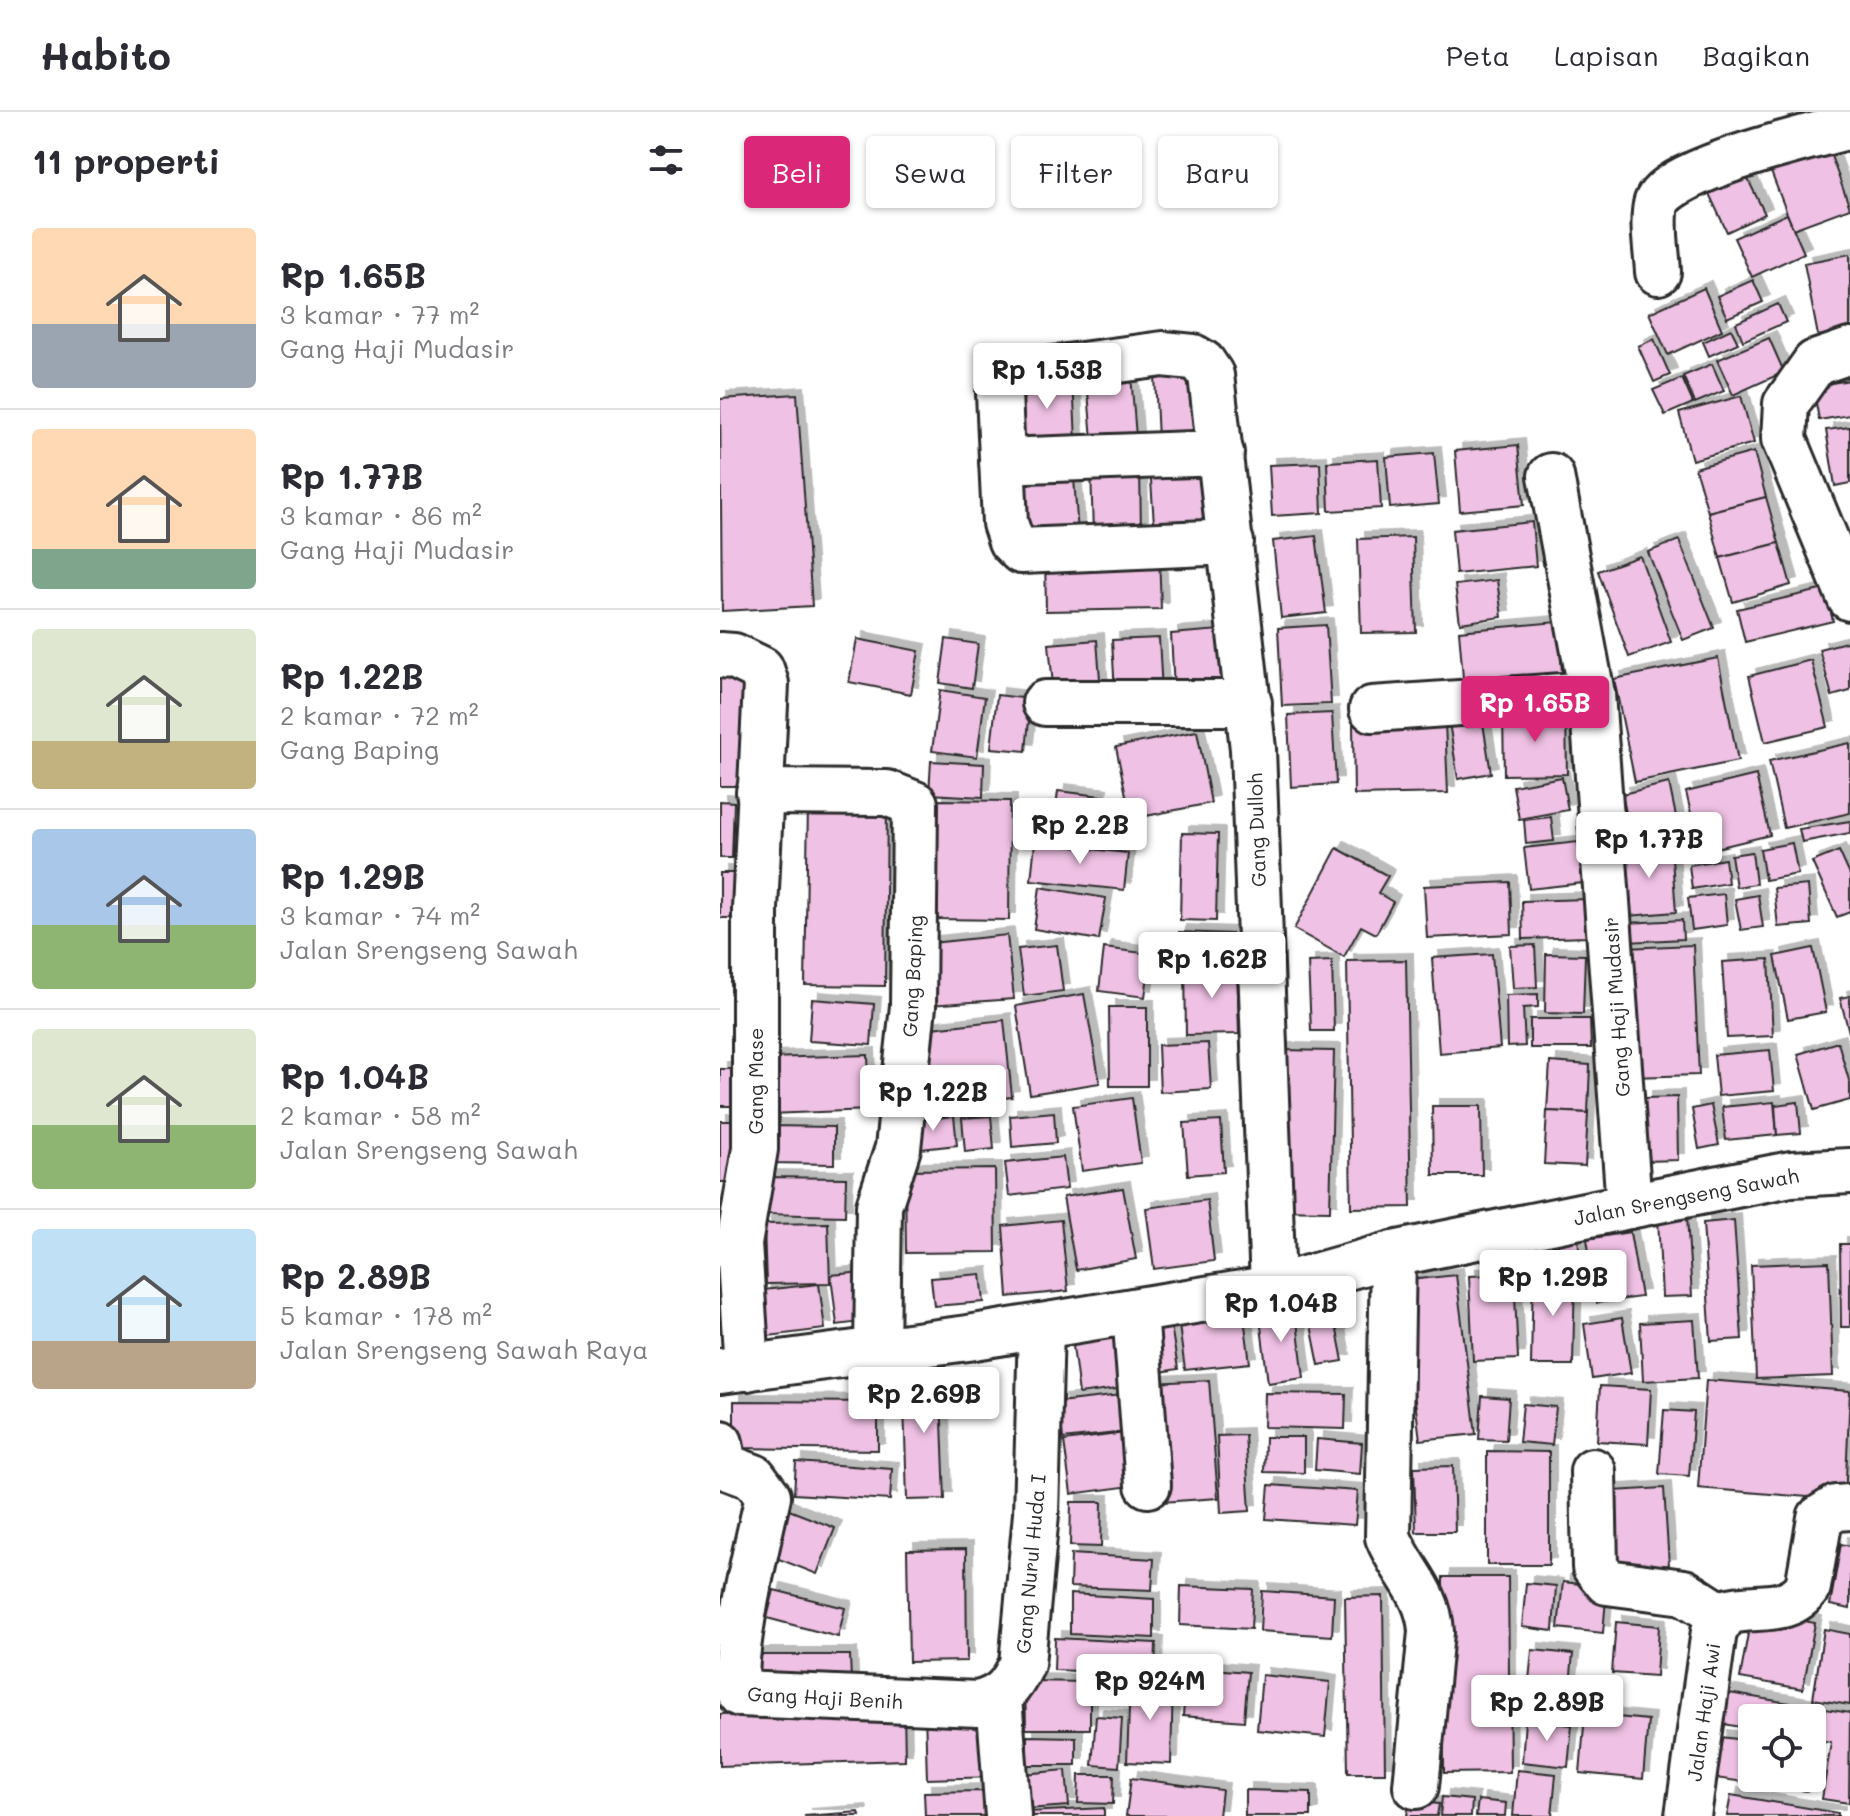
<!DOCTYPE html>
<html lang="id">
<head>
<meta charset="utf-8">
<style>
  body { margin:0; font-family:Mali,sans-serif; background:#f2f2f3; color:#2b2b33; height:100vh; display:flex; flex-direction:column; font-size:30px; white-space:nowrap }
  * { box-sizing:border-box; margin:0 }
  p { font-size:26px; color:#7c7c81 }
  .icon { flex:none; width:44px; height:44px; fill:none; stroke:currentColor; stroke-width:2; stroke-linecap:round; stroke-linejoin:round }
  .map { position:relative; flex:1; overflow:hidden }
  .side { display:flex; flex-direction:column; background:#fff; width:720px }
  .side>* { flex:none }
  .banner { position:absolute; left:24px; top:24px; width:760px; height:72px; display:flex; gap:16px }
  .controls { position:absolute; left:1018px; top:1592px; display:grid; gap:16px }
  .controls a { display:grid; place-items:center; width:88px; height:88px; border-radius:8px; background:#fff; box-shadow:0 2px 6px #0004; font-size:40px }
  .price { position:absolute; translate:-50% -68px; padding:0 18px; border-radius:8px; background:#fff; color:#222; font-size:26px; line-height:52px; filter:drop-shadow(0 2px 4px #0008) }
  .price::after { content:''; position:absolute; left:50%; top:48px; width:24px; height:18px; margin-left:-12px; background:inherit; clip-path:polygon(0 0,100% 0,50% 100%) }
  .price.on { background:#db2777; color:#fff }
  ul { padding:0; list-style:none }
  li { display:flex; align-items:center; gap:24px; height:200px; padding:0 32px }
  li+li { border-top:2px solid #e1e1e2 }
  li span { display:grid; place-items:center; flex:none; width:224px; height:160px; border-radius:8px; color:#555 }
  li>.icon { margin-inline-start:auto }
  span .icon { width:96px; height:96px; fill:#fffc; stroke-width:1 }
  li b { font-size:34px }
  h2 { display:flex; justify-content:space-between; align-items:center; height:96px; padding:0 32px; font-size:34px }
  .pill { padding:0 28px; border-radius:8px; background:#fff; box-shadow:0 2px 6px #0004; font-size:28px; line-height:72px }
  .pill.on { background:#db2777; color:#fff }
  header { display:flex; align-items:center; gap:48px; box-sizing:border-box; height:112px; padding:0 40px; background:#fff; border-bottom:2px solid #e1e1e2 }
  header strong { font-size:38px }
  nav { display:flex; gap:44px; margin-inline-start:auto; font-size:28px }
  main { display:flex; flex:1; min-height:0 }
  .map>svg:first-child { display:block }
  .building { fill:#efc1e4; stroke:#2b2b2b; stroke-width:2; filter:url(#shadow) }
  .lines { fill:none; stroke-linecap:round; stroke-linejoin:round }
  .minor-casing { stroke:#2b2b2b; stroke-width:50 }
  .tertiary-casing { stroke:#2b2b2b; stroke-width:50 }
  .minor { stroke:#fff; stroke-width:44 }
  .tertiary { stroke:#fff; stroke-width:44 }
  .labels { text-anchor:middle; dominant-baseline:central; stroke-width:7; stroke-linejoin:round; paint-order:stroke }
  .street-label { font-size:20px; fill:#2b2b2b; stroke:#fff }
</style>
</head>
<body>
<header>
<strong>Habito</strong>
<nav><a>Peta</a><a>Lapisan</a><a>Bagikan</a></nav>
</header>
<main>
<section class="side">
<h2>11 properti<svg class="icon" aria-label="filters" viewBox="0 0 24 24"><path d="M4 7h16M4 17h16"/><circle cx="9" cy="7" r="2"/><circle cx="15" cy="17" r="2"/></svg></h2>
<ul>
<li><span style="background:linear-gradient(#ffd9b3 60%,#9aa5b1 0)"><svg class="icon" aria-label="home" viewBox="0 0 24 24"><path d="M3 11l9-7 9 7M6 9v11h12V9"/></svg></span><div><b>Rp 1.65B</b><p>3 kamar · 77 m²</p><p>Gang Haji Mudasir</p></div></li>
<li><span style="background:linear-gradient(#ffd9b3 75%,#7fa58c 0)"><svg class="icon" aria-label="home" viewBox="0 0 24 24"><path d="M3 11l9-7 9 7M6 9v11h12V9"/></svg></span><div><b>Rp 1.77B</b><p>3 kamar · 86 m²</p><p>Gang Haji Mudasir</p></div></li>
<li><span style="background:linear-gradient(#dfe7d0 70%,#c2b280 0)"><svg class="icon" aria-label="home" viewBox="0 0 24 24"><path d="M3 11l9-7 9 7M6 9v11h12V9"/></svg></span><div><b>Rp 1.22B</b><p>2 kamar · 72 m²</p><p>Gang Baping</p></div></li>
<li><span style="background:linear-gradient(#a9c7e8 60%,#8fb573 0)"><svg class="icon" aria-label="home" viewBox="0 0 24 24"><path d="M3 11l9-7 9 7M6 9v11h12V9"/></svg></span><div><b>Rp 1.29B</b><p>3 kamar · 74 m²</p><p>Jalan Srengseng Sawah</p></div></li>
<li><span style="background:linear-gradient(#dfe7d0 60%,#8fb573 0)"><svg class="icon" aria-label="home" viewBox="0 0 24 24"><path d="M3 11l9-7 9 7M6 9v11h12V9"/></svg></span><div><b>Rp 1.04B</b><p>2 kamar · 58 m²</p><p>Jalan Srengseng Sawah</p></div></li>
<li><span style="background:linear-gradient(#bfe0f5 70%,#b9a48a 0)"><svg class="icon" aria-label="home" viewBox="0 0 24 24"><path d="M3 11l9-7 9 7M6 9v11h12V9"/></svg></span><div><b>Rp 2.89B</b><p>5 kamar · 178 m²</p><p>Jalan Srengseng Sawah Raya</p></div></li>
</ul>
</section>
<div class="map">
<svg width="1130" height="1704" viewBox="0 0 1130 1704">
  <defs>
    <filter id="shadow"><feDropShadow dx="7" dy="-7" stdDeviation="0" flood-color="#0004"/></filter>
  </defs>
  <rect width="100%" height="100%" fill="#fff"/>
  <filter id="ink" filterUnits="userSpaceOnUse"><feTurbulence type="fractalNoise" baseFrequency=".0125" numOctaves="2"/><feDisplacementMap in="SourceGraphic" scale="16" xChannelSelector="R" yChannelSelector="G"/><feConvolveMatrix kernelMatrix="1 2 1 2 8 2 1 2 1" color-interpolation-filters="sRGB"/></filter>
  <g filter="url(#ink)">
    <!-- building -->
    <g class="building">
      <path d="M1106,30L1130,96L1073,117L1048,52Z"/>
      <path d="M1021,53L1045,102L1007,120L984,71Z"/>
      <path d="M1067,102L1084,141L1032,165L1014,126Z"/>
      <path d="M1130,142V218L1098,224L1084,151Z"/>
      <path d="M1033,168L1043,190L1007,206L997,184Z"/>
      <path d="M984,176L1002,218L948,243L929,201Z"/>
      <path d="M1058,192L1066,210L1023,229L1016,211Z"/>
      <path d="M1011,217L1018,231L989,244L983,230Z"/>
      <path d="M1049,226L1064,260L1013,283L997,248Z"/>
      <path d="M934,227L950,263L934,270L918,234Z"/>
      <path d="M992,252L1004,279L975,291L963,264Z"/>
      <path d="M478,260L483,325L438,328L435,263Z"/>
      <path d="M411,263L416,325L372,328L367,267Z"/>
      <path d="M962,266L973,291L945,303L933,278Z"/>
      <path d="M353,267L356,329L301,331L298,269Z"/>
      <path d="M1130,268V303L1099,308L1093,274Z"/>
      <path d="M77,282L92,494L2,499L0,287Z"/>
      <path d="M1021,284L1034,331L972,348L959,301Z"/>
      <path d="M1130,315V371L1115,374L1106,318Z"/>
      <path d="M798,333L804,393L740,399L735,339Z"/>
      <path d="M1034,340L1046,385L988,400L975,356Z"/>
      <path d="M714,341L719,392L670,396L666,345Z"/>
      <path d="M658,347L661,396L609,399L607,350Z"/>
      <path d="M487,350L490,409L434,412L430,354Z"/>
      <path d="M600,351L602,401L552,404L549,353Z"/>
      <path d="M353,352L358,421L304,424L299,355Z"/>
      <path d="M420,354L421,420L373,422L371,355Z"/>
      <path d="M1046,385L1059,431L1000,446L988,400Z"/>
      <path d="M812,410L816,454L736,462L732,418Z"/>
      <path d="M596,424L606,501L561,506L553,429Z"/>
      <path d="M693,425L696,520L641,521L638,427Z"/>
      <path d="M959,428L994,516L963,528L928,440Z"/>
      <path d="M1059,431L1071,473L1013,490L1000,446Z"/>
      <path d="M439,441L441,497L326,499L325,443Z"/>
      <path d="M920,444L951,530L909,545L878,459Z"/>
      <path d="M777,468L782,505L740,511L735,473Z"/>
      <path d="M1105,477L1113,509L1025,530L1017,497Z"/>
      <path d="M837,510L843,569L744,578L739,519Z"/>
      <path d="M606,513L611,592L562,594L558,516Z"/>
      <path d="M500,518L504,573L454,577L451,522Z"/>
      <path d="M439,526L442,580L395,582L392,528Z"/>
      <path d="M137,527L199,539L191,582L129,570Z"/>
      <path d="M226,527L258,532L252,576L220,571Z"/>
      <path d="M377,528L381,580L334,584L329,532Z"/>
      <path d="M1130,529V579L1112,584L1099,537Z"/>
      <path d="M998,546L1018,649L915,670L894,567Z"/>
      <path d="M1091,548L1108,615L1045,630L1029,564Z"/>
      <path d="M0,566L27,570L18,674H0Z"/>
      <path d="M220,578L265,585L257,645L212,639Z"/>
      <path d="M277,583L311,587L306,639L271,636Z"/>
      <path d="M761,599L771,661L738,667L728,604Z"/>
      <path d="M612,601L616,672L571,675L568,603Z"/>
      <path d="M783,601H846L847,662L784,663Z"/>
      <path d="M725,610L728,681L634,683L633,612Z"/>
      <path d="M477,619L491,691L411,707L396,635Z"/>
      <path d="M1130,631V701L1064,716L1049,649Z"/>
      <path d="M211,649L264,652L263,685L209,682Z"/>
      <path d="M1036,663L1050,723L980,740L966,680Z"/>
      <path d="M842,665L848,698L799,707L793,674Z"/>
      <path d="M949,671L959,719L912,729L902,682Z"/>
      <path d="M338,679L380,684L376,725L333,720Z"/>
      <path d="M217,688L290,689L289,808L216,807Z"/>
      <path d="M0,689L14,690L12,746H0Z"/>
      <path d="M88,693L167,694L165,874L85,873Z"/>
      <path d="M831,705L834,729L806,732L804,708Z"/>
      <path d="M1130,709V721L1082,730L1079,717Z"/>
      <path d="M462,721L498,722L496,809L460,808Z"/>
      <path d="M858,730L863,771L809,777L804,736Z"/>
      <path d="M315,731L408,741L404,778L311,768Z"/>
      <path d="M1072,731L1078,762L1045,768L1040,737Z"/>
      <path d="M951,733L956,800L908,804L902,737Z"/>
      <path d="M617,736L668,764L658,781L673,790L656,822L641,814L624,845L574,817Z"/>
      <path d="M1119,739L1130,763V800L1117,805L1092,750Z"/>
      <path d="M1032,740L1036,772L1016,775L1011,743Z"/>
      <path d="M1005,747L1008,771L972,777L969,753Z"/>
      <rect x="0" y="761" width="17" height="45"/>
      <path d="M790,770L792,822L707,826L704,774Z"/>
      <path d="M1088,773L1091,812L1058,815L1054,776Z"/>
      <path d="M320,775L386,786L379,828L314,817Z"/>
      <path d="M1004,782L1007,813L972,818L968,786Z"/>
      <path d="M1038,783L1043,815L1021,818L1015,787Z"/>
      <path d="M867,787L868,825L803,827L802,789Z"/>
      <path d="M962,808L963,827L908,830L907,811Z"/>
      <path d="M459,820L512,822L511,848L458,846Z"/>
      <path d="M287,823L294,887L209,893L202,832Z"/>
      <path d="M337,833L343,879L304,884L298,837Z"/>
      <path d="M815,833L817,875L793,876L790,834Z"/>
      <path d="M973,833L979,963L911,965L905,836Z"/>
      <path d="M384,836L431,842L425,885L379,879Z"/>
      <path d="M1093,836L1106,900L1068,907L1055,844Z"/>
      <path d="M772,842L780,936L719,941L712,846Z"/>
      <path d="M826,842L865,843L863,902L825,901Z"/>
      <path d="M1049,847L1053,924L1007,926L1002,850Z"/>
      <path d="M686,848L691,1095L631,1096L627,849Z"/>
      <path d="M612,849L614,919H591L588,850Z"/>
      <path d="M465,853H517L519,922L466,923Z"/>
      <path d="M364,882L380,971L310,982L296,894Z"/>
      <path d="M818,882V895L803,896L805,934L787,935L786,883Z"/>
      <path d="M1130,884V924L1120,886Z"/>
      <path d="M92,887L154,892L151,933L89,929Z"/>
      <path d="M389,895H427V974H390Z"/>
      <path d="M810,907H870L871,936H810Z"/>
      <path d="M284,908L292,985L202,995L194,918Z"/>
      <path d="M1118,930L1130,972V988L1094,998L1078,942Z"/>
      <path d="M488,931L491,977L440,980L438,933Z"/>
      <path d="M561,938L614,939L610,1099L557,1098Z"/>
      <path d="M1050,938L1054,979L998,984L994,943Z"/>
      <path d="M148,943L150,998L49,1002L47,946Z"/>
      <path d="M830,950L870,953L868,1001L827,999Z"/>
      <path d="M0,957H14L16,994H0Z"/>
      <path d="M957,985L958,1048L926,1049L925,986Z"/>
      <path d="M412,986L421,1051L362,1059L353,994Z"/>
      <path d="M1054,990L1057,1023L1006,1028L1002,995Z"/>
      <path d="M1078,990L1081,1021L1057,1023L1055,993Z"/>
      <path d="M991,993L999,1033L979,1037L972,997Z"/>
      <path d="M712,994H761L762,1063H713Z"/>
      <path d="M827,999L868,1001L865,1054L824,1052Z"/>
      <path d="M334,1000L336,1031L292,1035L290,1004Z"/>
      <path d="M234,1004L237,1033L192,1038L189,1009Z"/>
      <path d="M271,1004L274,1037L245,1040L242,1006Z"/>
      <path d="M0,1009H24L22,1070H0Z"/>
      <path d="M501,1009L504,1060L468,1063L464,1011Z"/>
      <path d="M50,1014L114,1015V1052L49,1051Z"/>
      <path d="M343,1045L347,1077L289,1084L285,1051Z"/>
      <path d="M275,1057L276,1140L186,1141L185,1058Z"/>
      <path d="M43,1065L126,1066L125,1104L42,1102Z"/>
      <path d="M403,1076L416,1147L356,1158L343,1085Z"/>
      <path d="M487,1088L494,1149L434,1157L426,1096Z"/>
      <path d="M967,1104L972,1184L942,1185L938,1106Z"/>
      <path d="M341,1108L348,1179L288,1185L283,1114Z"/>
      <path d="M1014,1108L1022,1227L991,1229L983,1111Z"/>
      <path d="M108,1111L110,1171L46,1172L44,1112Z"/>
      <path d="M857,1119L860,1143L796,1150L794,1125Z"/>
      <path d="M910,1120L921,1185L877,1191L867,1127Z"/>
      <path d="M1120,1132H1130V1215H1121Z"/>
      <path d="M1109,1150L1113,1264L1036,1267L1031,1153Z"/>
      <path d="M813,1159L855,1160L853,1253H811Z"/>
      <path d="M144,1160L149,1209L117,1213L111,1163Z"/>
      <path d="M261,1162L264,1190L214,1194L211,1166Z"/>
      <path d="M794,1162L798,1247L753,1249L749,1164Z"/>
      <path d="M736,1163L756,1322L700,1328L680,1169Z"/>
      <path d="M99,1172L105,1217L49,1224L43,1178Z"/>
      <path d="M575,1194L584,1266L548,1271L539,1198Z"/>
      <path d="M523,1198L530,1251L465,1258L458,1206Z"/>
      <path d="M902,1206L911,1261L872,1267L864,1212Z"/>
      <path d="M450,1207L458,1257L435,1261L426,1211Z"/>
      <path d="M615,1208L623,1249L599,1253L591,1213Z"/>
      <path d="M974,1208L978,1266L923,1269L920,1211Z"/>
      <path d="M407,1220L413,1275L359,1282L352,1226Z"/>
      <path d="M220,1258L225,1387L187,1388L183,1259Z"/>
      <path d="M489,1268L498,1386L442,1390L433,1271Z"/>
      <path d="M986,1268L1130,1279L1125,1388L978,1376Z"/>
      <path d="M880,1274L931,1277L928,1332L877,1329Z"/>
      <path d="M545,1281L626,1282L625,1317L544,1315Z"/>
      <path d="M410,1282L414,1319L343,1327L339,1290Z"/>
      <path d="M762,1284L789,1286L786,1328L759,1327Z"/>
      <path d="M14,1289L158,1290V1338L14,1336Z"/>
      <path d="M803,1292L836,1295L832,1333L799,1330Z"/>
      <path d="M944,1298L974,1300L969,1364L939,1362Z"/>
      <path d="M413,1320L419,1373L351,1382L344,1329Z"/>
      <path d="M525,1323L530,1399L501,1401L497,1324Z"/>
      <path d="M545,1325H584V1361L544,1360Z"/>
      <path d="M597,1327L642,1331L640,1362L595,1358Z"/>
      <path d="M767,1339L829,1340V1453H767Z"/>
      <path d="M76,1350L172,1357L170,1388L74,1382Z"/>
      <path d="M733,1354L735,1420H696L694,1355Z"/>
      <path d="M549,1373L638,1379L635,1413L546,1407Z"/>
      <path d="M944,1376L949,1453L881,1457L876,1380Z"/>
      <path d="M351,1390H382L381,1435L350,1434Z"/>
      <path d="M64,1396L115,1416L97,1462L46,1442Z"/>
      <path d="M1121,1432L1130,1434V1497L1110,1493Z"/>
      <path d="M246,1437L247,1549L189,1550L187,1438Z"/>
      <path d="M351,1442L434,1447L432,1478L350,1475Z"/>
      <path d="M723,1465H788L790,1660L724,1661Z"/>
      <path d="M843,1470L887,1475L883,1521L838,1516Z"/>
      <path d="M806,1471L836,1474L833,1519L802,1515Z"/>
      <path d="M461,1474L533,1477L531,1517L460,1513Z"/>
      <path d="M54,1478L125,1496L118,1525L47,1506Z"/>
      <path d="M542,1479L614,1484L612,1524L540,1519Z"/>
      <path d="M350,1482L434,1487V1526L350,1522Z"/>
      <path d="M663,1484L665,1661H628L625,1485Z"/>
      <path d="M1032,1499L1095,1511L1083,1577L1020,1566Z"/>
      <path d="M896,1510L939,1514L936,1564L892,1561Z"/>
      <path d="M1104,1517L1130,1522V1593L1093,1587Z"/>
      <path d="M335,1526L436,1531L435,1562L334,1558Z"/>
      <path d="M812,1538L853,1542L847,1602L806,1599Z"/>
      <path d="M22,1543H130L131,1568H22Z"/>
      <path d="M467,1555L528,1560L524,1609L463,1604Z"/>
      <path d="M542,1563L610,1570L605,1625L537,1618Z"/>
      <path d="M305,1569L370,1570V1617H306Z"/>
      <path d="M410,1569L453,1570L451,1652L407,1650Z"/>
      <path d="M1003,1580L1130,1601L1129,1691L1102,1687L1111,1630L1092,1627V1606H1032V1617L998,1611Z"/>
      <path d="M184,1596L185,1648L0,1654V1602Z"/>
      <path d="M274,1598L276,1665L207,1667L205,1600Z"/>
      <path d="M865,1602L928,1608L923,1667L860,1661Z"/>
      <path d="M376,1604L402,1606L399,1655L372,1653Z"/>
      <path d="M805,1608L852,1613L848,1655L802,1650Z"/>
      <path d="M307,1624L356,1625V1653H307Z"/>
      <path d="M1001,1625L1032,1629V1666H1090L1088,1679L995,1666Z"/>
      <path d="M346,1658L349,1694L306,1697L303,1662Z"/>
      <path d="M797,1658L836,1662L832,1704H793Z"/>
      <path d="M359,1663H394L393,1692L358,1691Z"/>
      <path d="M411,1666L502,1678L499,1704H406Z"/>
      <path d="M525,1678L591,1680V1704H525Z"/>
      <path d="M263,1679L264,1704H205L204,1680Z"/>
      <path d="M1011,1683L1118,1701V1704H1007Z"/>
      <path d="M722,1685L752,1688L751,1704H720Z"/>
      <path d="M758,1688L786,1691L785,1704H756Z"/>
      <path d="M689,1689L719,1692L717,1704H687Z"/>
      <path d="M384,1696V1704H307V1700Z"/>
      <path d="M139,1700L140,1704H84Z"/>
    </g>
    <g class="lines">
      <!-- minor casing -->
      <g class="minor-casing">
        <g id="minor">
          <path d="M938,160C937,140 932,113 936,93C942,58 1095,24 1130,14"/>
          <path d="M1130,239L1095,251L1066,292L1064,327L1130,486"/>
          <path d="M282,349L501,341"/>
          <path d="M831,364L872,582L909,1094"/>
          <path d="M511,430L301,439L291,429L285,411L279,281L284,270L296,262L443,242L473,245L483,251L491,263L533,637L553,1176"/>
          <path d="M0,543L14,544L41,557L46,572L35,797V1037L19,1132L27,1256"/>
          <path d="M325,591H529"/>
          <path d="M652,597L872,582"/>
          <path d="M39,680L167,681L195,692L193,894L178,1036L159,1094L157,1239"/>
          <path d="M673,1142L668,1425C682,1460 709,1480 711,1520L696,1674"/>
          <path d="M415,1199L428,1373"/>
          <path d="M0,1331L4,1354L34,1365L48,1384C41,1417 5,1561 20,1582L258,1592C283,1585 291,1575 302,1552L316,1402L321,1214"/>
          <path d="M873,1359L875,1455L887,1470L964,1480L1003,1505"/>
          <path d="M279,1586L288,1704"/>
          <path d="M968,1704L994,1519L1006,1500C1035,1491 1068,1504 1088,1475L1100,1406L1116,1396L1130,1395"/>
        </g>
      </g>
      <!-- tertiary casing -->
      <g class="tertiary-casing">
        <path id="tertiary" d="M0,1259L248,1226L553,1176L673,1142L909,1094L1071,1062L1130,1059"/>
      </g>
      <!-- minor -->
      <use href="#minor" class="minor"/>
      <!-- tertiary -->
      <use href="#tertiary" class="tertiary"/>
    </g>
  </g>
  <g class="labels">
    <!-- street labels -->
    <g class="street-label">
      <text transform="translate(536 718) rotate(-92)">Gang Dulloh</text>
      <text transform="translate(192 864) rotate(-87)">Gang Baping</text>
      <text transform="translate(896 895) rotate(-94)">Gang Haji Mudasir</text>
      <text transform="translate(35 969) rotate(-90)">Gang Mase</text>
      <text transform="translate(966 1084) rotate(-11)">Jalan Srengseng Sawah</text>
      <text transform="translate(310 1452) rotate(-85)">Gang Nurul Huda I</text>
      <text transform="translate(105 1585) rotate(3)">Gang Haji Benih</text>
      <text transform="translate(983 1600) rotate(-82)">Jalan Haji Awi</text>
    </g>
  </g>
</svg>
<div class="controls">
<a><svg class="icon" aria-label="locate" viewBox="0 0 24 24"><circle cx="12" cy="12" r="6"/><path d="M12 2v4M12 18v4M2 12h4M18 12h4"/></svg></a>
</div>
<b class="price" style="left:327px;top:299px">Rp 1.53B</b>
<b class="price on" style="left:815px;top:632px">Rp 1.65B</b>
<b class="price" style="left:360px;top:754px">Rp 2.2B</b>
<b class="price" style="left:929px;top:768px">Rp 1.77B</b>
<b class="price" style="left:492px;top:888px">Rp 1.62B</b>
<b class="price" style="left:213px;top:1021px">Rp 1.22B</b>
<b class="price" style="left:833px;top:1206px">Rp 1.29B</b>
<b class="price" style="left:561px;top:1232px">Rp 1.04B</b>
<b class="price" style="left:204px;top:1323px">Rp 2.69B</b>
<b class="price" style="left:430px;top:1610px">Rp 924M</b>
<b class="price" style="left:827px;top:1631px">Rp 2.89B</b>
<div class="banner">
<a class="pill on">Beli</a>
<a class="pill">Sewa</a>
<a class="pill">Filter</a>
<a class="pill">Baru</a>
</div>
</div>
</main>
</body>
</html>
